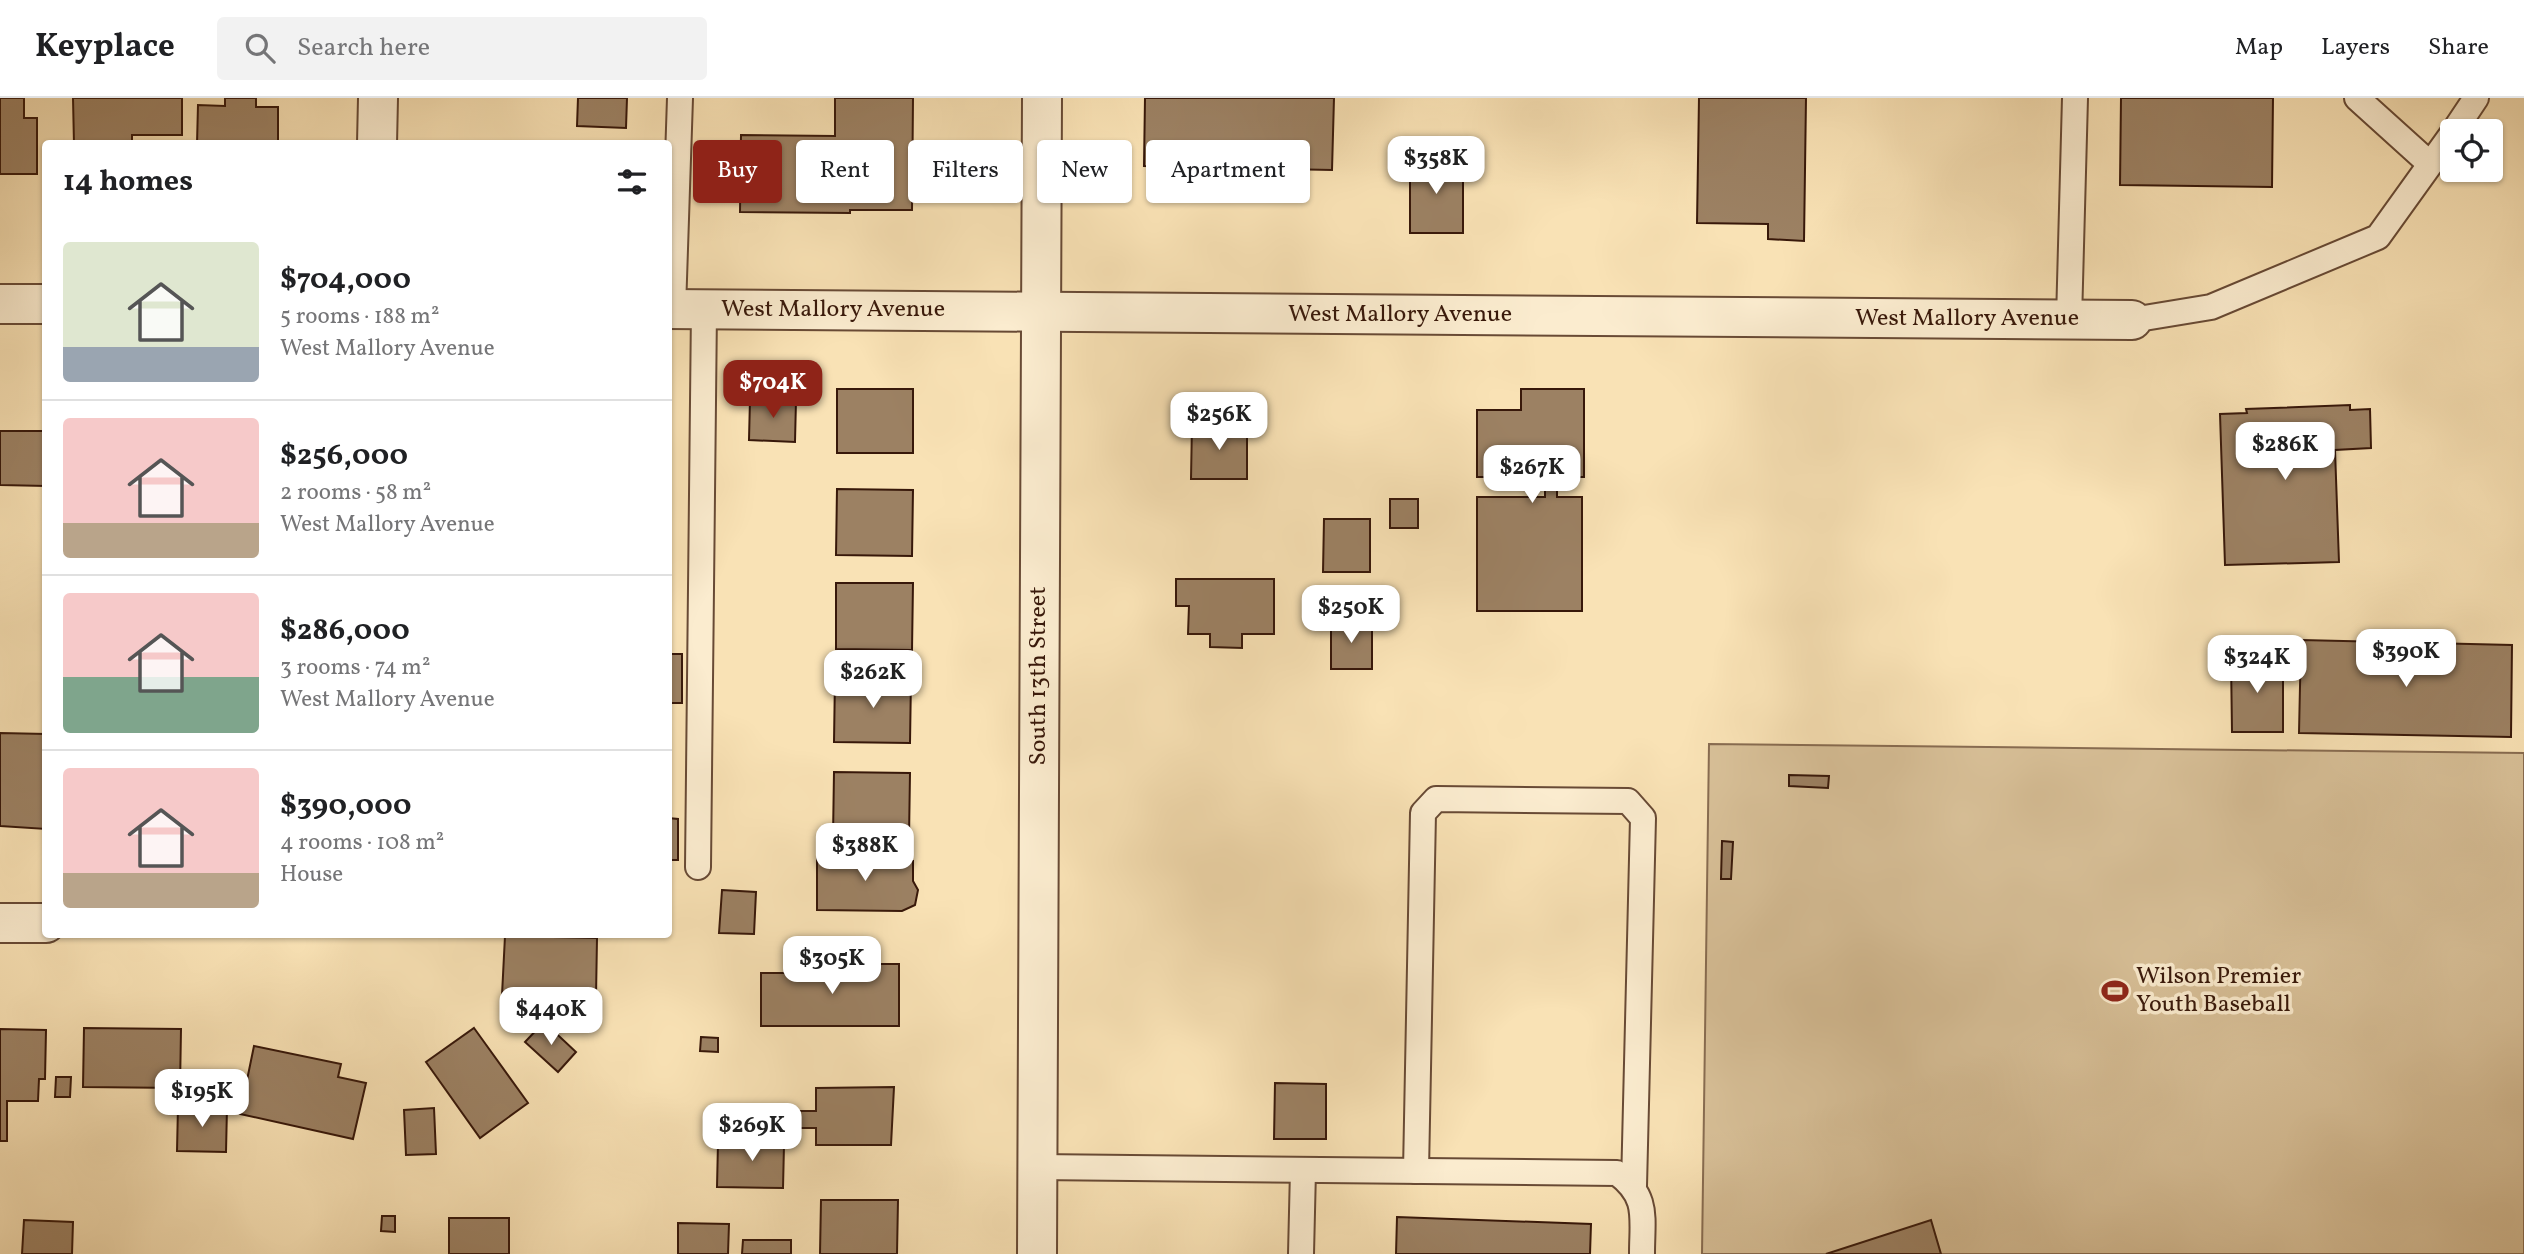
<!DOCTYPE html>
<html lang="en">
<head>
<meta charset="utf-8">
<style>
  body { margin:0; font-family:Vollkorn,serif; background:#f2f2f2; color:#202124; height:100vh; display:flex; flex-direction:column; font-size:26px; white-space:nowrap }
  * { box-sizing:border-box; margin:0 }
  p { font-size:23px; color:#757577 }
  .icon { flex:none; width:38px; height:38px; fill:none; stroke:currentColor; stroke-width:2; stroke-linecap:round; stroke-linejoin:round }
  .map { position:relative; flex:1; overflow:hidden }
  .panel { position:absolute; left:42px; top:42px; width:630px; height:798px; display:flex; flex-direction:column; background:#fff; border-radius:7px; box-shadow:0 2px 5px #0004 }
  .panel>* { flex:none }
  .guide { position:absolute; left:693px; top:42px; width:665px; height:63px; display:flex; gap:14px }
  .tools { position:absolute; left:2440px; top:21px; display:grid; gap:14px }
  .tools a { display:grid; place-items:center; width:63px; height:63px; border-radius:7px; background:#fff; box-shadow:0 2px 5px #0004; font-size:35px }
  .price { position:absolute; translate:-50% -60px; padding:0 16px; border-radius:14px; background:#fff; color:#222; font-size:23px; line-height:46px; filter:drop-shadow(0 2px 4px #0008) }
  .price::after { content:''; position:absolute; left:50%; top:42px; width:21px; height:16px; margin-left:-10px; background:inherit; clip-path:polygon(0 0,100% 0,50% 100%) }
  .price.active { background:#8f2418; color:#fff }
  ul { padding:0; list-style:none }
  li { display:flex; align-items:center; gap:21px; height:175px; padding:0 21px }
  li+li { border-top:2px solid #e0e0e0 }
  li span { display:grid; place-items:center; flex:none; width:196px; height:140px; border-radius:7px; color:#555 }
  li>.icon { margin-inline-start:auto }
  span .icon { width:84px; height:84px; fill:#fffc; stroke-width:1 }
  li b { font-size:30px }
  h2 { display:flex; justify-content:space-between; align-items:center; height:84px; padding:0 21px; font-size:30px }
  .tag { padding:0 24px; border-radius:7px; background:#fff; box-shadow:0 2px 5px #0004; font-size:24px; line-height:63px }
  .tag.active { background:#8f2418; color:#fff }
  header { display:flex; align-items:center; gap:42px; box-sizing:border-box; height:98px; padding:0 35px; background:#fff; border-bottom:2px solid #e0e0e0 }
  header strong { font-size:33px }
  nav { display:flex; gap:38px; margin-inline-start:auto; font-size:24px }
  .search { width:490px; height:63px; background:#f2f2f2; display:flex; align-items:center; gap:18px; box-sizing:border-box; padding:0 24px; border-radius:7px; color:#757577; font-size:26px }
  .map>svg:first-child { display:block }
  .green { fill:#d8c098; stroke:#886c51; stroke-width:2 }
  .building { fill:#9c8163; stroke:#38180a; stroke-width:2 }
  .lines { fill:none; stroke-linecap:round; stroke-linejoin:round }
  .service-casing { stroke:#684a35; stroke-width:28 }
  .minor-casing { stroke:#684a35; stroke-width:42 }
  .tertiary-casing { stroke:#684a35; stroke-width:42 }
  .service { stroke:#fbeccf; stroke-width:24 }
  .minor { stroke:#fbeccf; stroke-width:38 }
  .tertiary { stroke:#fbeccf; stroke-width:38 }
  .labels { text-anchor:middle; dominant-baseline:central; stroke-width:7; stroke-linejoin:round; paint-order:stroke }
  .street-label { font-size:24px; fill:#38180a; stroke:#fbeccf }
  .poi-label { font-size:24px; fill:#38180a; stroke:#fbeccf; text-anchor:start }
</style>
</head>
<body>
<header>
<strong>Keyplace</strong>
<div class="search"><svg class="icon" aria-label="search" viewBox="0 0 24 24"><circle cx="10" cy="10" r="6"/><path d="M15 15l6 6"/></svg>Search here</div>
<nav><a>Map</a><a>Layers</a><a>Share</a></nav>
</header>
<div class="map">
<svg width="2524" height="1156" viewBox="0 0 2524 1156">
  <rect width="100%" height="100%" fill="#f9e2b5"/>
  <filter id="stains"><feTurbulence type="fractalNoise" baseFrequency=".00286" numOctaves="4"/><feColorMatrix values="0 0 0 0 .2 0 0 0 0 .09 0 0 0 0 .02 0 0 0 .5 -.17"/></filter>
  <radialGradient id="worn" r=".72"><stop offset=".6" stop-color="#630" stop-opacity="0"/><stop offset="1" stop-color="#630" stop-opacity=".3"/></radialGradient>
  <!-- green -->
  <path class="green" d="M1709,646L2524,655V1156H1702Z"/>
  <!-- building -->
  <g class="building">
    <path d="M0,0H24V20H37V76H0Z"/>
    <path d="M73,0H182V37H132V46H74Z"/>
    <path d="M225,0H256V9H278V46H197L198,7L225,8Z"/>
    <path d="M578,0H627L626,30L577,28Z"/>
    <path d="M835,0H913L912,112H850V115L740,114L741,37L835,38Z"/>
    <path d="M1145,0H1334L1332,72L1144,68Z"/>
    <path d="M1699,0H1806L1804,143L1768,141V126L1697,125Z"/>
    <path d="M2121,0H2273L2272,89L2120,87Z"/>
    <rect x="1410" y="61" width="53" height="74"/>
    <rect x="837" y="291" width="76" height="64"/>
    <path d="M1521,291H1584V379H1557V399H1582V513H1477V399H1545V379H1477V312H1521Z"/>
    <path d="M750,301L796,302L795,344L749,342Z"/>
    <path d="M2350,307V312L2370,311L2371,350L2335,352L2339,464L2225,467L2220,316L2247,315L2246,311Z"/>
    <path d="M1192,326H1247V381H1191Z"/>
    <path d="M0,333H46V388L0,387Z"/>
    <path d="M837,391L913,392L912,458L836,457Z"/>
    <rect x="1390" y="401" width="28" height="29"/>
    <path d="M1324,421H1370V474H1323Z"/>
    <path d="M1176,481H1274V536H1242V550L1210,549V536H1188L1189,508H1176Z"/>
    <path d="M836,485H913L912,552L836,551Z"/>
    <path d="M1331,522L1372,523V571H1331Z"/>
    <path d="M2301,542L2512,547L2511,639L2299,635Z"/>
    <rect x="668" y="556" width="14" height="49"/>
    <path d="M2231,561H2283V634H2232Z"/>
    <path d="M835,579L911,580L910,645L834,644Z"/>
    <path d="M0,635L46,636V731L0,728Z"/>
    <path d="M834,674L910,675L909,740L833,739Z"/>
    <path d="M1789,677L1829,678L1828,690L1789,688Z"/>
    <path d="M668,720L678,721V762H668Z"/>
    <path d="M1722,743L1733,744L1731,781H1721Z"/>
    <path d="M817,757L903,758V763H913V783L918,792L915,807L902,813L817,812Z"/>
    <path d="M722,792L756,794L754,836L719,835Z"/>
    <path d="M505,838L597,840L596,899L502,897Z"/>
    <path d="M810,866H899V928H761V875H810Z"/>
    <path d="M544,924L576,954L558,974L525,944Z"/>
    <path d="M84,930L181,931L180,990L83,989Z"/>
    <path d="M474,930L528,1005L480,1040L426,964Z"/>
    <path d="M0,931L46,932L45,981H39L38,1003H7V1043H0Z"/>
    <path d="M701,939L718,940V954L700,953Z"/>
    <path d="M254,948L341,966L338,979L366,985L353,1041L240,1016Z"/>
    <path d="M56,979H71L70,999H55Z"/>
    <path d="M1275,985L1326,986V1041H1274Z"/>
    <path d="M894,989L891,1047H816V1030H791V1013H816V990Z"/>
    <path d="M178,1008L227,1009L226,1054L177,1053Z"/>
    <path d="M434,1010L436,1056L406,1057L404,1012Z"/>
    <path d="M752,1034H775V1047H784L783,1090L717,1089L718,1045L752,1046Z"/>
    <path d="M821,1102H898L897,1156H820Z"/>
    <path d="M382,1118H395V1134L381,1133Z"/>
    <path d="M1397,1119L1591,1126L1590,1156H1396Z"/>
    <rect x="449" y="1120" width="60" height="36"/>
    <path d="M24,1122L73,1124L72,1156H22Z"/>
    <path d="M1931,1122L1941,1156H1826Z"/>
    <path d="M678,1125L729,1126L728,1156H678Z"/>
    <path d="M743,1142H791V1156H742Z"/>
  </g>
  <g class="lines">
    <!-- service casing -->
    <g class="service-casing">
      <g id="service">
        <path d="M2357,0L2430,66"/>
        <path d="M2454,33L2476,0"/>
        <path d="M673,211L680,0"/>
        <path d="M2069,222L2075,0"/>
        <path d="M2132,222L2211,209L2378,139L2452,36"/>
        <path d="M698,769L704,211"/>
        <path d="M1037,1069L1617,1075C1649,1099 1642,1119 1642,1156"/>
        <path d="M1416,1073L1423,715L1436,701L1628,703L1643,720L1634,1088"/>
        <path d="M1301,1156L1303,1072"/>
      </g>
    </g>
    <!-- minor casing -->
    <g class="minor-casing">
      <g id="minor">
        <path d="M377,46L378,0"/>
        <path d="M0,206H46"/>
        <path d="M668,211L2132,222"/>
        <path d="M0,825H46"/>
      </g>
    </g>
    <!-- tertiary casing -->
    <g class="tertiary-casing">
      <path id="tertiary" d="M1037,1156L1042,0"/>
    </g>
    <!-- service -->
    <use href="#service" class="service"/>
    <!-- minor -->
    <use href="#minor" class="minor"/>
    <!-- tertiary -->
    <use href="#tertiary" class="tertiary"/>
  </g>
  <!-- icons -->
  <defs>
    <g id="stadium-bare" transform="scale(2.1)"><path d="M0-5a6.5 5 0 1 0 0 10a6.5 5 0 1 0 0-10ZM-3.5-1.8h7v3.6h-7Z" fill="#8f2418" stroke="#fbeccf" stroke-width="2.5" paint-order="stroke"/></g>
  </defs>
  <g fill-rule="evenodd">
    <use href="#stadium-bare" x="2115" y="893"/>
  </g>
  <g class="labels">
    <!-- street labels -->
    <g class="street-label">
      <text x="833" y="212">West Mallory Avenue</text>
      <text x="1400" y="217">West Mallory Avenue</text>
      <text x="1967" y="221">West Mallory Avenue</text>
      <text transform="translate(1039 578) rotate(-90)">South 13th Street</text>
    </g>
    <!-- poi labels -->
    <g class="poi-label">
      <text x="2136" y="879">Wilson Premier<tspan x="2136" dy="28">Youth Baseball</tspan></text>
    </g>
  </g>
  <rect width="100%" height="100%" filter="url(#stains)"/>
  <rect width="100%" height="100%" fill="url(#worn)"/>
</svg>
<div class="tools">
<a><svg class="icon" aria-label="locate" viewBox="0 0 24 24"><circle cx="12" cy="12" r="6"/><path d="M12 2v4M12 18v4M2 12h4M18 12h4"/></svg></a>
</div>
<b class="price" style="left:1436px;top:98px">$358K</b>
<b class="price active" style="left:773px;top:322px">$704K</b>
<b class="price" style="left:1219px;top:354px">$256K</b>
<b class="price" style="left:2285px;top:384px">$286K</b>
<b class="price" style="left:1532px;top:407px">$267K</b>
<b class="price" style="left:1351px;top:547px">$250K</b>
<b class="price" style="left:2406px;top:591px">$390K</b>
<b class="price" style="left:2257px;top:597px">$324K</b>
<b class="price" style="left:873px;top:612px">$262K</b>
<b class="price" style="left:865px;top:785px">$388K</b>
<b class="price" style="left:832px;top:898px">$305K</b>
<b class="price" style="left:551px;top:949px">$440K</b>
<b class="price" style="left:202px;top:1031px">$195K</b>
<b class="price" style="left:752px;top:1065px">$269K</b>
<div class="guide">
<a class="tag active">Buy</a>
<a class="tag">Rent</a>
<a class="tag">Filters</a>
<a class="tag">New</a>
<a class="tag">Apartment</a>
</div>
<section class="panel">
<h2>14 homes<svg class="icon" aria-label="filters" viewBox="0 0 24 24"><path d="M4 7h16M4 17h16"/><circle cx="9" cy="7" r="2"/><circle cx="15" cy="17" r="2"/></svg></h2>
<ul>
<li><span style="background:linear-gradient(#dfe7d0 75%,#9aa5b1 0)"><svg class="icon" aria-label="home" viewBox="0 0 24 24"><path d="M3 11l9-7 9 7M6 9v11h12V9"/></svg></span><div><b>$704,000</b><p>5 rooms · 188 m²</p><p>West Mallory Avenue</p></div></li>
<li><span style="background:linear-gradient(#f6c9c9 75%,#b9a48a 0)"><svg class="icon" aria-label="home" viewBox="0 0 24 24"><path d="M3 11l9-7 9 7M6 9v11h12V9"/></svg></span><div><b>$256,000</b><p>2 rooms · 58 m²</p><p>West Mallory Avenue</p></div></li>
<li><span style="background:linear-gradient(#f6c9c9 60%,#7fa58c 0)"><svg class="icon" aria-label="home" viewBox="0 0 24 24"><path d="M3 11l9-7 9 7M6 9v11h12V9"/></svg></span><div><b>$286,000</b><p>3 rooms · 74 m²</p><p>West Mallory Avenue</p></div></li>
<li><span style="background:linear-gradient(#f6c9c9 75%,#b9a48a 0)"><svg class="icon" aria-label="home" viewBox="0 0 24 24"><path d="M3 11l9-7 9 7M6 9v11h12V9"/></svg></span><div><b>$390,000</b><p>4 rooms · 108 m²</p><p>House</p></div></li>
</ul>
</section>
</div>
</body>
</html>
